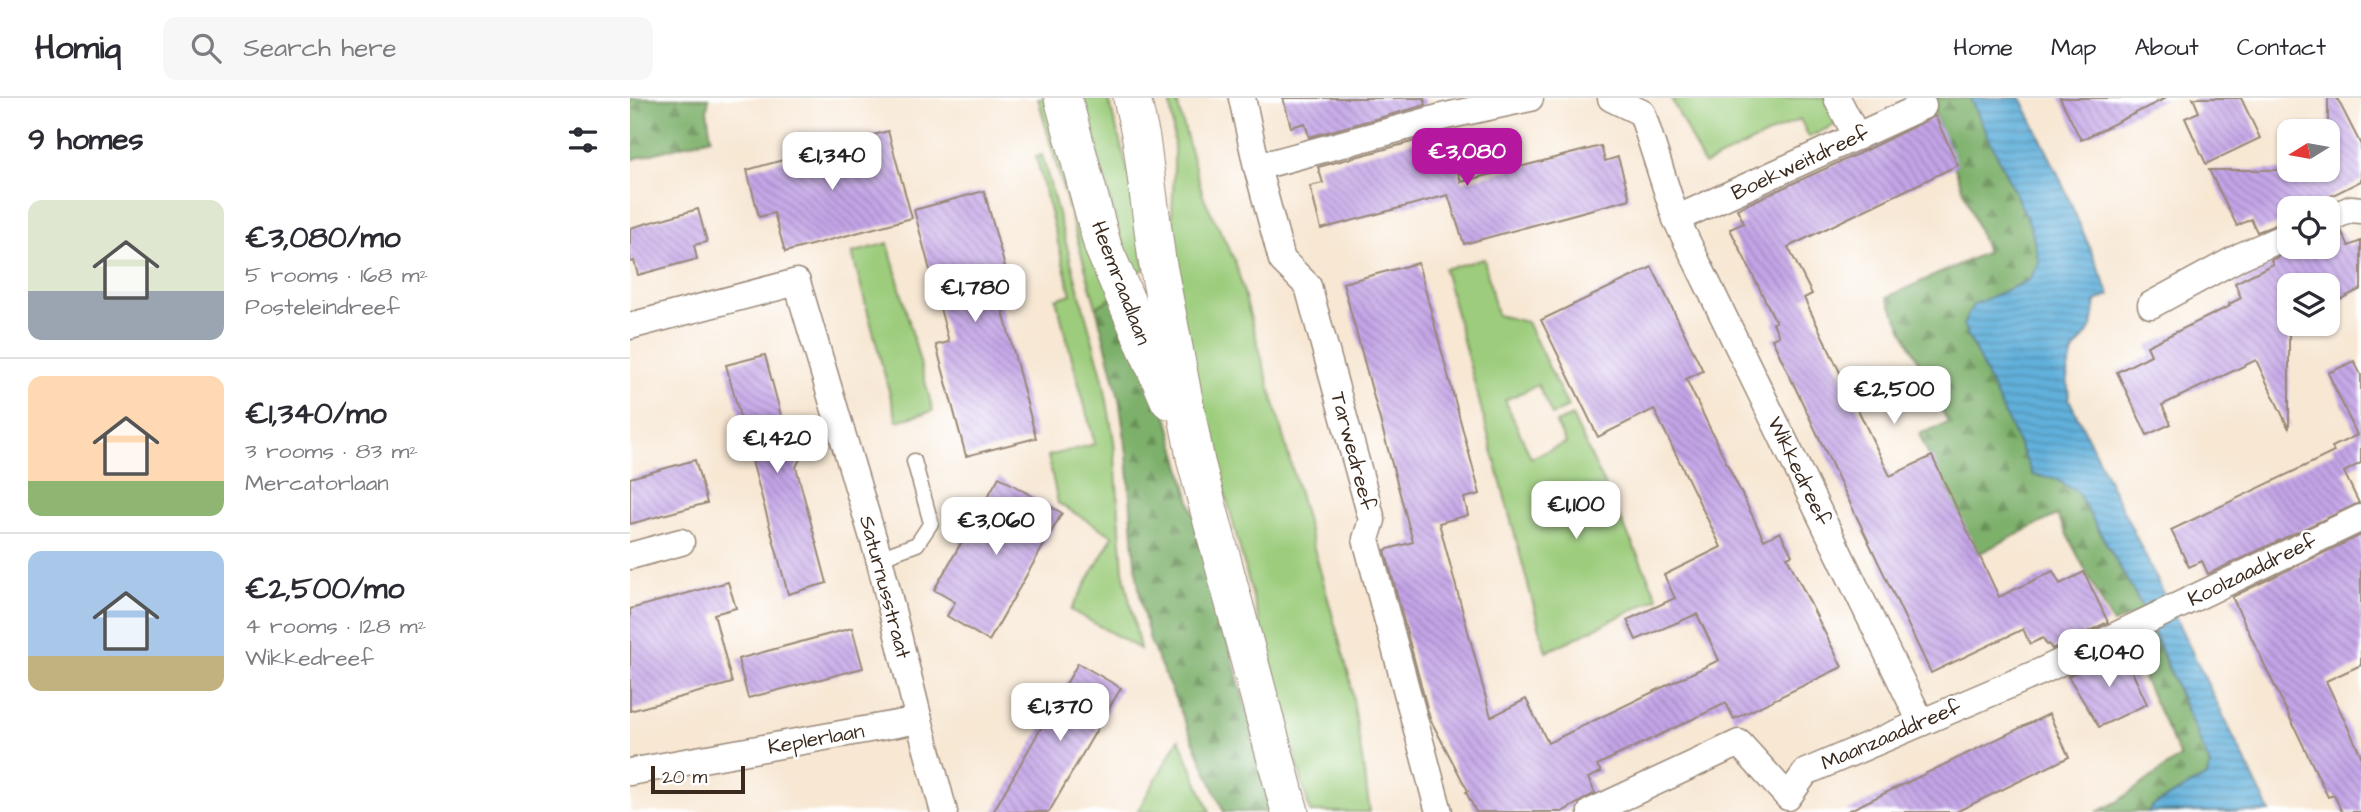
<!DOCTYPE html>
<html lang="en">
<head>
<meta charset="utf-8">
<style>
  body { margin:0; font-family:"Architects Daughter",sans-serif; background:#f7f7f7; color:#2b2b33; height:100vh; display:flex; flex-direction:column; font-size:26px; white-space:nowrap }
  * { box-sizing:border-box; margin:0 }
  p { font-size:23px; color:#7c7c81 }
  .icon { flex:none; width:38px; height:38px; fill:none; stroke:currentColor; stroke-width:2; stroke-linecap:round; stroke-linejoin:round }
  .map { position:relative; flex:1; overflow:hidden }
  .side { display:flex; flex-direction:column; background:#fff; width:630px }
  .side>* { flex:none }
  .needle { width:46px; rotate:259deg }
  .tools { position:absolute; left:1647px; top:21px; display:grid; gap:14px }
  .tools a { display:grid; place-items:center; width:63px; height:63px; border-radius:14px; background:#fff; box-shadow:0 2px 5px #0004; font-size:35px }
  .scale { position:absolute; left:21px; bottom:18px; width:94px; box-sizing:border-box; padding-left:7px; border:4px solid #3b2a1e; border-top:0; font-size:19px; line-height:24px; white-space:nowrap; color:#3b2a1e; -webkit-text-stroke:5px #fff; paint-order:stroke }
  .price { position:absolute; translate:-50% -60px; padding:0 16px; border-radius:14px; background:#fff; color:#222; font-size:23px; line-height:46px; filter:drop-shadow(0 2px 4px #0008) }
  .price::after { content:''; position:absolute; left:50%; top:42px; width:21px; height:16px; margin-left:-10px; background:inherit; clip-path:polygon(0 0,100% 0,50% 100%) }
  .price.active { background:#b5179e; color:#fff }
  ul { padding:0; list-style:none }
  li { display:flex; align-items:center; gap:21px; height:175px; padding:0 28px }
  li+li { border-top:2px solid #e1e1e2 }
  li span { display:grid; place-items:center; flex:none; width:196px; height:140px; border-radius:14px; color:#555 }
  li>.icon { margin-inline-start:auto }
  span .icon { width:84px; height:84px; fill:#fffc; stroke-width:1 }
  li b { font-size:30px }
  h2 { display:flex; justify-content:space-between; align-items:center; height:84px; padding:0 28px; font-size:30px }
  header { display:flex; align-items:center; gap:42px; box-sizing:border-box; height:98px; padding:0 35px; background:#fff; border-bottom:2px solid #e1e1e2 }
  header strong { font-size:33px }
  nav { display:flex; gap:38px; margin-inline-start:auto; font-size:24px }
  .search { width:490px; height:63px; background:#f7f7f7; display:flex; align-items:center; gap:18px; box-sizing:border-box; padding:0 24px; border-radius:14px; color:#7c7c81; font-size:26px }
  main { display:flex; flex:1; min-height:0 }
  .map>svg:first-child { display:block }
  .green { fill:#9ccc7b; stroke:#6c7b4c; stroke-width:2 }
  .forest { fill:url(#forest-firs); stroke:#5c6d44; stroke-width:2 }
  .water { fill:url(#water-rules); stroke:#4e6d7c; stroke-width:2 }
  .building { fill:url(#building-back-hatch) }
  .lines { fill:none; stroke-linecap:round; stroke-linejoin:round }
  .lane-casing { stroke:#998878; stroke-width:17 }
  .street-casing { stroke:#998878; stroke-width:29 }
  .secondary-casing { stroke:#998878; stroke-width:39 }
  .lane { stroke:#fff; stroke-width:14 }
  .street { stroke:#fff; stroke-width:26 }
  .secondary { stroke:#fff; stroke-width:37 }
  .labels { text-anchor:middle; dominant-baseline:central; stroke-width:5; stroke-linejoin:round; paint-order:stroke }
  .street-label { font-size:21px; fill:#3b2a1e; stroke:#fff }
</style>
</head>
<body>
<header>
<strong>Homiq</strong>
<div class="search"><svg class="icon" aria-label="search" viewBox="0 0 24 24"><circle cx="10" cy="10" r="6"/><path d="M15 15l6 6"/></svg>Search here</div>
<nav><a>Home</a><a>Map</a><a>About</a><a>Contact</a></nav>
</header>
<main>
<section class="side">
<h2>9 homes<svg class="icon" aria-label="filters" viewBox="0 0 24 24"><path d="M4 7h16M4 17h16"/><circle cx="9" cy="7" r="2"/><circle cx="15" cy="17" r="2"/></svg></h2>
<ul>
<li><span style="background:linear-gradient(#dfe7d0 65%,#9aa5b1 0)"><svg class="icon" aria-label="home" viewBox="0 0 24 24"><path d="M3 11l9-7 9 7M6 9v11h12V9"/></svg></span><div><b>€3,080/mo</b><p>5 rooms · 168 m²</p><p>Posteleindreef</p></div></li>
<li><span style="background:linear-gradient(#ffd9b3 75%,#8fb573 0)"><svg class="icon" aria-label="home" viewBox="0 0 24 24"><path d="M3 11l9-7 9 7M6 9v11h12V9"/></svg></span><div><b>€1,340/mo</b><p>3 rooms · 83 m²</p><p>Mercatorlaan</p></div></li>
<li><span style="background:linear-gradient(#a9c7e8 75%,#c2b280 0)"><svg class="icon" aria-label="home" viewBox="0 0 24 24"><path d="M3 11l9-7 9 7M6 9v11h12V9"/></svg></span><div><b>€2,500/mo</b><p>4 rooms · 128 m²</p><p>Wikkedreef</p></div></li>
</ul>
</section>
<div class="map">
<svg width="1731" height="714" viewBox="0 0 1731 714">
  <defs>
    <pattern id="forest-firs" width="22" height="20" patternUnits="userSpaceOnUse" patternTransform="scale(1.75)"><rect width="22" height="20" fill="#7db06b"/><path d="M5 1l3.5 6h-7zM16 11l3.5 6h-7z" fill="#688f57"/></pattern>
    <pattern id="water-rules" width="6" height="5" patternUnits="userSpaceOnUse" patternTransform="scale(1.75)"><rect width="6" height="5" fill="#61b0db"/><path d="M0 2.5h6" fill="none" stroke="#518fb1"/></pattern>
    <pattern id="building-back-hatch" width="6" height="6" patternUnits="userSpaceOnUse" patternTransform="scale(1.75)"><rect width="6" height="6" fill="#c3a4e7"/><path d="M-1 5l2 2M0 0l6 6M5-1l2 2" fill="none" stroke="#a086bb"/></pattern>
  </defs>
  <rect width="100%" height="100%" fill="#fff"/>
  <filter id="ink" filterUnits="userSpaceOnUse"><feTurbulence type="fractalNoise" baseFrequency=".0143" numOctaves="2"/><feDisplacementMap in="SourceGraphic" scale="14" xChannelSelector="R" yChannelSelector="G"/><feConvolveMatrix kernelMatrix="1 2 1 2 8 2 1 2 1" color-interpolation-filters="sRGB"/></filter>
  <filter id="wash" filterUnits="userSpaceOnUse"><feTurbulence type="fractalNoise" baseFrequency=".00686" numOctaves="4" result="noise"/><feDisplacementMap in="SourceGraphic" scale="28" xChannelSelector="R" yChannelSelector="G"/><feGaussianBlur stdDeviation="1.57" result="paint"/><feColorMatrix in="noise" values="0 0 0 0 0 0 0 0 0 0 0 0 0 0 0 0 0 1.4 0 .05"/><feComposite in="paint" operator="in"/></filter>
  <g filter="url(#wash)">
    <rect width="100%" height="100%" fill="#f7e7d3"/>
    <!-- green -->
    <g class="green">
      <path d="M408,0H422L489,196L466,209Z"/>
      <path d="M452,0H478L503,91L515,171C504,178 499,170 496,160Z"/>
      <path d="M539,0H546L573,98L605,163L720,581L740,714H680L543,199C535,133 552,65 539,0Z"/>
      <path d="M1041,0H1197L1209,25L1179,39L1170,21L1074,67Z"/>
      <path d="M412,57L473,281L484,343L493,472L510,551L441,512L483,438L428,405L418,358L465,346L426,201L441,196L406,59Z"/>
      <path d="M258,145L303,313L267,323L222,155Z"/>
      <path d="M854,161L867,217L897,224L938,309L922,317L908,287L875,302L901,360L936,345L926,325L942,318L1028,500L916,554L814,171Z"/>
      <path d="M549,641L580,714H507Z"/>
    </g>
    <!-- forest -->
    <g class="forest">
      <path d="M0,0H79L77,12L81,40L0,62Z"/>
      <path d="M1298,0H1340L1401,129L1409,165L1399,182L1343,207L1424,380L1447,394L1514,512L1483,526L1427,417L1344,458L1289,336L1318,325L1257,199L1357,154Z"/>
      <path d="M489,196L527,281L644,714H594L520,543L512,509L505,466L497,355L489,300L466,209Z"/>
      <path d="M1521,530L1580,667L1577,678L1524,707L1517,714H1467L1487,704L1550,659L1496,543Z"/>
    </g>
    <!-- water -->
    <path class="water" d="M1340,0H1391L1428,76L1480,197L1466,203L1462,229L1443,254L1437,275L1439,301L1640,714H1517L1524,707L1577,678L1580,667L1514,512L1447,394L1424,380L1403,377L1333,227L1343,207L1399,182L1409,165L1401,129Z"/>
    <g id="blocks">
      <!-- building -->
      <g class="building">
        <path d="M653,0H794L796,7L679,39L675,25L661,29Z"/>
        <path d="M1430,0H1536L1451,42Z"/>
        <path d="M1563,0H1611L1630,40L1576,66L1555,20L1569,14Z"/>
        <path d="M1698,0H1707L1731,47V83L1697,100L1699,104L1687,110H1659V122L1627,134L1621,121L1607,128L1579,72H1702L1698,62Z"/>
        <path d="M1305,18L1328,67L1158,149L1182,196L1174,200L1260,378L1302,358L1369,499L1423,473L1430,486L1454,474L1478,524L1422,551L1419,546L1417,547L1413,540L1400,546L1393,531L1301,575L1142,241L1149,238L1143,225L1146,224L1100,131L1114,125L1107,111L1234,53Z"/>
        <path d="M258,33L282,120L155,154L144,115L129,119L117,72Z"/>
        <path d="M804,38L808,54L822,50L831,84L971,48L975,63L988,59L1000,101L834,146L818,97L691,131L680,88L693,85L688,69Z"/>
        <path d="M354,93L381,191L368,194L406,340L336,358L306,247L319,244L284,112Z"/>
        <path d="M68,111L77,144L64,147L67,161L8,177L4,163L0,164V130Z"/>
        <path d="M1711,132L1719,148L1731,143V191L1698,207V187H1659V331L1626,262L1532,307L1541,326L1517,337L1487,274L1521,257L1517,248L1600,208L1599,206L1611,200L1605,185L1643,166L1641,162L1669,149H1698V137Z"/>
        <path d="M788,165L850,396L834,400L838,417L809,425L861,619L896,601L918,645L1089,562L1067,516L1006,542L997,522L1045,500L1034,477L1091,449L1024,311L968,339L911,222L1022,169L1073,273L1056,281L1134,442L1150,434L1162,457L1157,459L1212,569L1104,621L1096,605L967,667L971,674L958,680L965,695L932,714H846L836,694L838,693L800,621L755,452L783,444L713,185Z"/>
        <path d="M135,257L161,355L170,361L166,369L197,485L158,496L96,267Z"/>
        <path d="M1724,263L1731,277V365L1714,374L1729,405L1578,476L1572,463L1559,469L1541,432L1704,354L1702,349L1727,337L1698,275Z"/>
        <path d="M65,362L77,405L0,426V380Z"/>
        <path d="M369,379L432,415L359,543L317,518L325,504L304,492Z"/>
        <path d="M1731,437V567L1696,583L1731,657V714H1712L1704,697L1698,699L1602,499Z"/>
        <path d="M98,484L106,510L84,516L102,585L0,613V511Z"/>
        <path d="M222,530L233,570L118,600L108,561Z"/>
        <path d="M1492,552L1517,606L1469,629L1438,578Z"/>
        <path d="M448,565L491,590L478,612L419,714H363Z"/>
        <path d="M1419,616L1439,659L1326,714H1216Z"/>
      </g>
    </g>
  </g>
  <g filter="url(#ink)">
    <use href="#blocks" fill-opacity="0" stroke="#998878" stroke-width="2"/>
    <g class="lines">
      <!-- lane casing -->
      <g class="lane-casing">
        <path id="lane" d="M249,460L287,446L301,425L284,363"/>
      </g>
      <!-- street casing -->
      <g class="street-casing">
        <g id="street">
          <path d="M612,0L627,69L652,162L678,188L742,422L736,441L809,714"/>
          <path d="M981,0L1012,15L1046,121L1291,624"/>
          <path d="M1207,0L1227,39"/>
          <path d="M627,69L816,18L900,0"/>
          <path d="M1046,121L1293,8"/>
          <path d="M1698,121L1721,111L1731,112"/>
          <path d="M1521,207L1611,158L1659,137"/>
          <path d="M0,228L167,184L249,460L289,622L314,714"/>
          <path d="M0,458L51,444"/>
          <path d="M0,674L289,622"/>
          <path d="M961,714L1109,645L1158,699L1176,674L1412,573L1731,420"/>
        </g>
      </g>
      <!-- secondary casing -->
      <g class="secondary-casing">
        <g id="secondary">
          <path d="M433,0L473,149L539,302"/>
          <path d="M502,0L511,40L527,162L566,364L660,714"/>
        </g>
      </g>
      <!-- lane -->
      <use href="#lane" class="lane"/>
      <!-- street -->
      <use href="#street" class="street"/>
      <!-- secondary -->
      <use href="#secondary" class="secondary"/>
    </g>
  </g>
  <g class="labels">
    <!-- street labels -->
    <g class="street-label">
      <text transform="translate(1170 65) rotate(-25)">Boekweitdreef</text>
      <text transform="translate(491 185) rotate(69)">Heemraadlaan</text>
      <text transform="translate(723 353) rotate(75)">Tarwedreef</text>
      <text transform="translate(1169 373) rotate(64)">Wikkedreef</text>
      <text transform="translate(1622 472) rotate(-26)">Koolzaaddreef</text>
      <text transform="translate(255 489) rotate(75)">Saturnusstraat</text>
      <text transform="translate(1261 637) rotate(-23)">Maanzaaddreef</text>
      <text transform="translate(186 641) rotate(-10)">Keplerlaan</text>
    </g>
  </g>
</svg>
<div class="tools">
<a><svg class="needle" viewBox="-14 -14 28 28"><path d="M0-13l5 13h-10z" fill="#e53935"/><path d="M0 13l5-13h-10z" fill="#7c7c81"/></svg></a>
<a><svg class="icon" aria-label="locate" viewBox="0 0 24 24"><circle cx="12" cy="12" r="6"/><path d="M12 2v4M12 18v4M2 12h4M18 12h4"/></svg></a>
<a><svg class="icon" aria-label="layers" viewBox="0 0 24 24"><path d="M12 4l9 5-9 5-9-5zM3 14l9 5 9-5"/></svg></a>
</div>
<div class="scale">20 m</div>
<b class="price active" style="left:837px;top:90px">€3,080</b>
<b class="price" style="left:202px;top:94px">€1,340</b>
<b class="price" style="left:345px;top:226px">€1,780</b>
<b class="price" style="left:1264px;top:328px">€2,500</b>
<b class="price" style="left:147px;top:377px">€1,420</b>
<b class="price" style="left:946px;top:443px">€1,100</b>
<b class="price" style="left:366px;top:459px">€3,060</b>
<b class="price" style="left:1479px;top:591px">€1,040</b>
<b class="price" style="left:430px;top:645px">€1,370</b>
</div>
</main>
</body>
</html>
